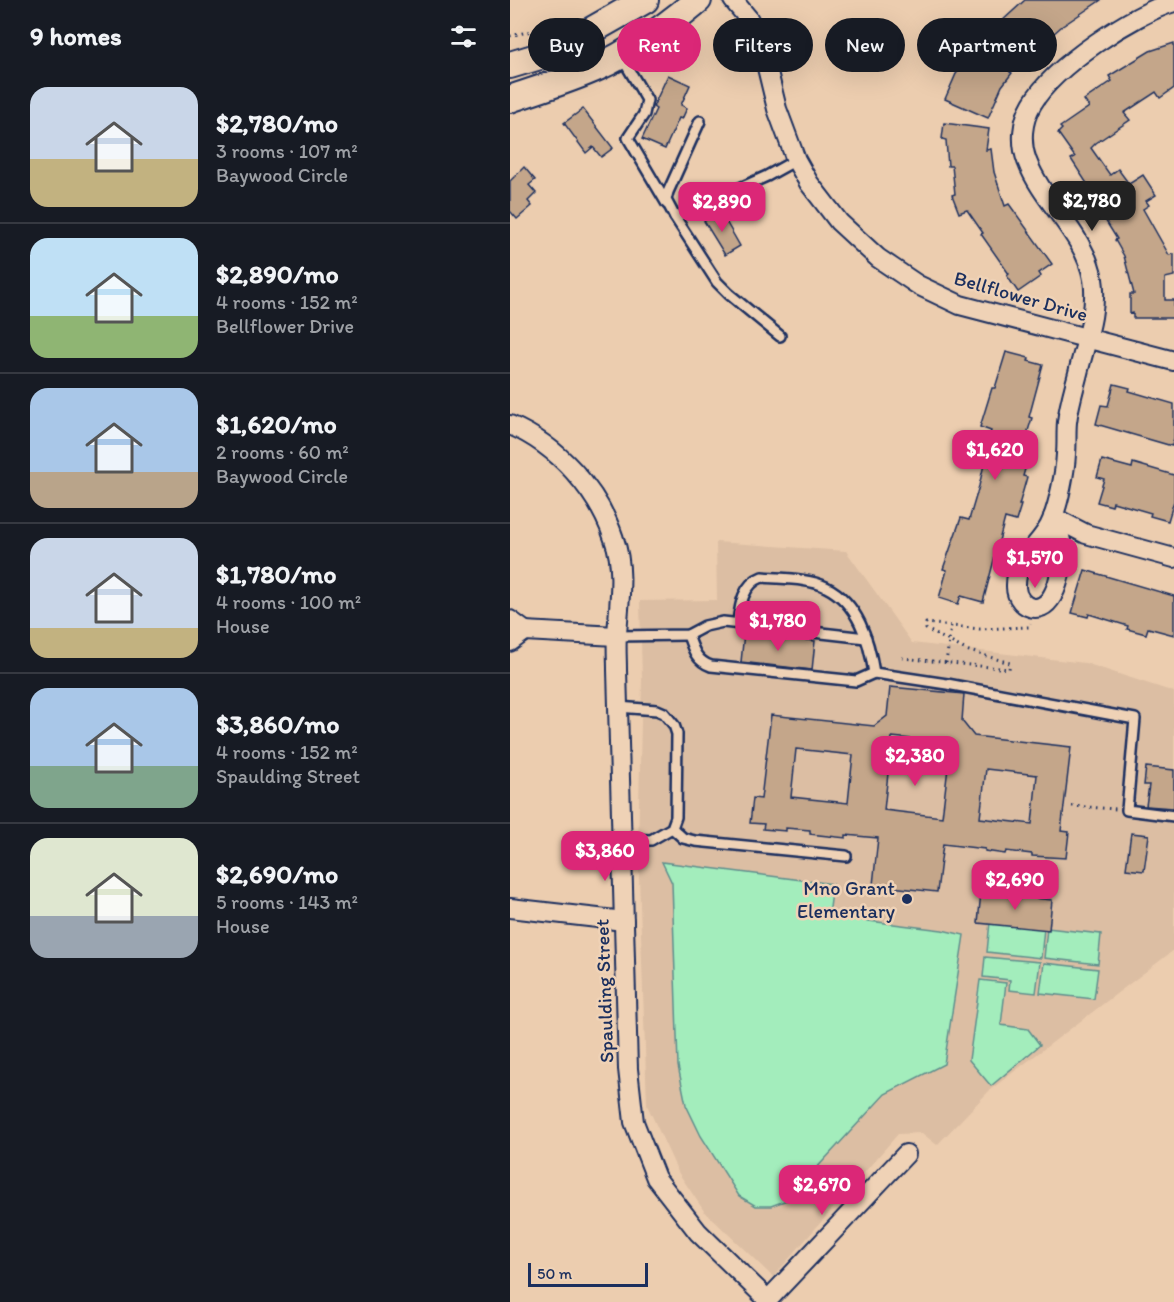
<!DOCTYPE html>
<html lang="en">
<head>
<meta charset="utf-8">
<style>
  body { margin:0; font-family:Itim,sans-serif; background:#242831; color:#f1f3f6; height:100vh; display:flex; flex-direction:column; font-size:22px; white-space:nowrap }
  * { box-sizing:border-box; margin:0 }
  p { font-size:20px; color:#9ea1a6 }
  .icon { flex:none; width:33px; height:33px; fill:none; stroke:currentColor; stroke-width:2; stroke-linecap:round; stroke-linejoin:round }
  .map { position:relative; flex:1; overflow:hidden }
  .sheet { display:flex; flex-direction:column; background:#171b24; width:510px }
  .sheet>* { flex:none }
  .top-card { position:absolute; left:18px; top:18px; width:555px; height:54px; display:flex; gap:12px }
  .scale { position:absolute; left:18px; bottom:15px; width:120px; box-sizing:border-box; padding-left:6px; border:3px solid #1b2f5e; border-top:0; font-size:16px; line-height:21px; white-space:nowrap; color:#1b2f5e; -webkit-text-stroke:4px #efd2b6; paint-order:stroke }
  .price { position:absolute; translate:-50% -51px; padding:0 14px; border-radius:12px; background:#db2777; color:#fff; font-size:20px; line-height:39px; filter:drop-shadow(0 2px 3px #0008) }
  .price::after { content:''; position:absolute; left:50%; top:36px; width:18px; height:14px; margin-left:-9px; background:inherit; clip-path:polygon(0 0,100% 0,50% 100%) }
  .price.selected { background:#222; color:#fff }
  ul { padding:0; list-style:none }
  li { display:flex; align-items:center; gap:18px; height:150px; padding:0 30px }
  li+li { border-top:2px solid #363941 }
  li span { display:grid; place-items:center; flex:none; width:168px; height:120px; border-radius:18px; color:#555 }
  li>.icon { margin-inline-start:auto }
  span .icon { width:72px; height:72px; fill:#fffc; stroke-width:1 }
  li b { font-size:26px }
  h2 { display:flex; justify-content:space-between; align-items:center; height:72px; padding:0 30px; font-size:26px }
  .tag { padding:0 21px; border-radius:27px; background:#171b24; box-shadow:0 6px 24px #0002; font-size:21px; line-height:54px }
  .tag.selected { background:#db2777; color:#fff }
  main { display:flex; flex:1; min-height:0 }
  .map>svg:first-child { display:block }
  .built { fill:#dcbea3 }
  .green { fill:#a3edbc; stroke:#5f8e8d; stroke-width:1.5 }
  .building { fill:#c4a68a; stroke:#1b2f5e; stroke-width:1.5; fill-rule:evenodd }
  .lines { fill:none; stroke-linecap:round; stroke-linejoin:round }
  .service-casing { stroke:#1b2f5e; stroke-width:14 }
  .minor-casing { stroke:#1b2f5e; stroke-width:22 }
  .secondary-casing { stroke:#1b2f5e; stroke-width:30 }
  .path { stroke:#1b2f5e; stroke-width:3; stroke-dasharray:1.5 4.5; stroke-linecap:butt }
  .service { stroke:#efd2b6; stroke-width:9 }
  .minor { stroke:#efd2b6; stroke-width:18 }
  .secondary { stroke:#efd2b6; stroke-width:26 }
  .poi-dot { fill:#1b2f5e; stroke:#efd2b6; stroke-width:2 }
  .labels { text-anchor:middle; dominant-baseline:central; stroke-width:5; stroke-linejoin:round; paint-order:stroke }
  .street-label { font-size:20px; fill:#1b2f5e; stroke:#efd2b6 }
  .poi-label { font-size:20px; fill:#1b2f5e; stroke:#efd2b6; text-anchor:end }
</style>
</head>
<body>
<main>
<section class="sheet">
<h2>9 homes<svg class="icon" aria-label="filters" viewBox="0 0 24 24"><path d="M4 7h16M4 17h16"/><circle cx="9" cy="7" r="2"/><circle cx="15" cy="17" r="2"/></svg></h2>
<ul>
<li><span style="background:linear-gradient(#c9d6e8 60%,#c2b280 0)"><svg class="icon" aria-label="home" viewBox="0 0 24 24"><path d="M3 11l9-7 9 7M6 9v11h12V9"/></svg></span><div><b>$2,780/mo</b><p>3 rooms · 107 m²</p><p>Baywood Circle</p></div></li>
<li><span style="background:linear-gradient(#bfe0f5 65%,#8fb573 0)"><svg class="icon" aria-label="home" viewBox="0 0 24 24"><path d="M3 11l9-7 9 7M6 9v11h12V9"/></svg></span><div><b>$2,890/mo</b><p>4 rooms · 152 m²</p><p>Bellflower Drive</p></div></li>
<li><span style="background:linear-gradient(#a9c7e8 70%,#b9a48a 0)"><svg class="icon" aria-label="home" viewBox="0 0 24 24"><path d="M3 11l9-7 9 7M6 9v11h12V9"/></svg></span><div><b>$1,620/mo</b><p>2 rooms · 60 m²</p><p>Baywood Circle</p></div></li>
<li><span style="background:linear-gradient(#c9d6e8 75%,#c2b280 0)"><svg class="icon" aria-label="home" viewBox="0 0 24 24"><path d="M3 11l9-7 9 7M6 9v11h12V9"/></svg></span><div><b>$1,780/mo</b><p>4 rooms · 100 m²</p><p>House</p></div></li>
<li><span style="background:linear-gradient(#a9c7e8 65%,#7fa58c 0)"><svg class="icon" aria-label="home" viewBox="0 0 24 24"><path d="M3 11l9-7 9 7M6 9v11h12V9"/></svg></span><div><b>$3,860/mo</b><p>4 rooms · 152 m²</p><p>Spaulding Street</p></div></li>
<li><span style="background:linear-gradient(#dfe7d0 65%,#9aa5b1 0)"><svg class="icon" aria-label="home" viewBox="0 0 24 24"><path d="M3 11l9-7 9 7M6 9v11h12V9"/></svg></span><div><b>$2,690/mo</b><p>5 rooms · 143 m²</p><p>House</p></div></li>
</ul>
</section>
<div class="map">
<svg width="664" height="1302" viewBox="0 0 664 1302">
  <rect width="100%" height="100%" fill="#eccdaf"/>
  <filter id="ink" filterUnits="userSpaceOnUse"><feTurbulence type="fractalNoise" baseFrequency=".0167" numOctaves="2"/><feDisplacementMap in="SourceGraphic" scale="12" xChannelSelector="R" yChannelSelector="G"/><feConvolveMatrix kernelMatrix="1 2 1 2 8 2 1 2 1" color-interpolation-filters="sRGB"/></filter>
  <g filter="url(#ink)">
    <!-- built -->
    <path class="built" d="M206,542L336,551L402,643L575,663L664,692V950L480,1090L427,1145L412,1133L388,1134L263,1277L194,1211L168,1172L137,1105L128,848L132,680L130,601L207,600Z"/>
    <!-- green -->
    <g class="green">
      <path d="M152,862L323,884L319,916L432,930L454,935L434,1064L375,1094L277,1200L261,1206H246L229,1196L191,1136L176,1105L168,1066L162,883Z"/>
      <path d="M480,922L534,928L531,958L477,952Z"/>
      <path d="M537,928L591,934L588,964L534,958Z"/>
      <path d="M475,957L530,962L526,993L499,990L500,980L473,977Z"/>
      <path d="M534,963L588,969L584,999L530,993Z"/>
      <path d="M470,980L496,983L491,1025L518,1029L530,1045L481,1086L459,1060Z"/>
    </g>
    <!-- building -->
    <g class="building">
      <path d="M515,0H591L551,27L500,72L502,73L492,86L478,118L435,99L446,74L479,33Z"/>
      <path d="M664,43V88L650,98L646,92L614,113L620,120L586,143L581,148L600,175L608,169L619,184L633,175L646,195L636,201L639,205L633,209L659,255L664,254V276L655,278V300H664V318H623V313L620,314V294H624L614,256L605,240L607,239L584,202L582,203L572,189L578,185L561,159L565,157L548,133L552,129L550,127L579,107L574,100L602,81L599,76L640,51Z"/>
      <path d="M158,75L180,85L171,105L177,108L172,119L169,118L155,149L132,139L146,109L143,107Z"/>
      <path d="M73,109L103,148L91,157L83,147L76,153L54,123Z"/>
      <path d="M434,123L479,129L476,150L481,149L484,172L495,206L499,204L542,264L529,273L531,276L508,292L497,276L499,274L471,234L473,233L457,210L449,213L442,195L445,194L442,166H438L436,140L432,139Z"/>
      <path d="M14,167L25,180L19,185L26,193L18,201L22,206L7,219L0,211V181Z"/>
      <path d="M210,211L230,246L215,255L194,221Z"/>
      <path d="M496,352L519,358L518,361L533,365L519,417L522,418L513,447L521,449L513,476L517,477L509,505H511L506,521L495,518L473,602L451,596L448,604L429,598L437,570L433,569L451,518L459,520L469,486L476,456L473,455L481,431L470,427L482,388H485Z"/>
      <path d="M604,384L620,388L619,391L664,404V438L662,446L586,424L591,405L598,406Z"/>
      <path d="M592,460L622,468L623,463L664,475V501L658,521L640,516L641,513L603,502L602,506L587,502L594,479L587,477Z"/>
      <path d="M575,570L664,596V635L638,628L636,634L617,629L618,626L579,614L578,617L562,613Z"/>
      <path d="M234,633L305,641L302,670L231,662Z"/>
      <path d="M380,687L454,694L452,721L464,736L561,747L551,831L559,832L556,858L522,856V854L496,851L495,854L475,851V849L433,844L427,892L363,885L368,838L336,835V838L300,834V830L276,828V831L253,829L254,824L240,823L243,798L251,799L261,715L364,726L377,716ZM382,737L441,743L432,817L374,810ZM286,749L343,755L338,803L281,797ZM476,769L527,775L522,824L470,818Z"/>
      <path d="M636,767L664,770V808L636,806L639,785H634Z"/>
      <path d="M621,833L639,835L634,871L616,869Z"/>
      <path d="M471,892L542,900L539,930L468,923Z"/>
    </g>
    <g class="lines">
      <!-- service casing -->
      <g class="service-casing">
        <g id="service">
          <path d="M111,56L137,100L134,114L118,138L157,204"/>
          <path d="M165,217L156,200L158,192L190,121"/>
          <path d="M270,336L219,294L207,282L165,217L257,176L286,160"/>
          <path d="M178,635C183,649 186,661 201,666L346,681L364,673C359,640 348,603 316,587C298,578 272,579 252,577C233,584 230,605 228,623"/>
          <path d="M106,636L178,635L195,626L213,622L356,638"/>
          <path d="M364,673L437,684L625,719L617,810L664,816"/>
          <path d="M108,707L147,710L154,713L164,725L167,734L166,817L162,828L141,840L112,839"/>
          <path d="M162,828L173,838L185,841L336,856"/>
        </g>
      </g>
      <!-- minor casing -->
      <g class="minor-casing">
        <g id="minor">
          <path d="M223,0L238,18L251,43L267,109L286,160L299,183L329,222L368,258L408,285L450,305L664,361"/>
          <path d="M0,425C47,445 88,490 104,539C115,569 109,603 107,634C106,646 107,658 107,670C111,803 114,936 118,1069L124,1122L146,1178L188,1232L258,1300"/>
          <path d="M543,517C547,527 551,536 552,547C554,563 547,608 525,608C514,608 506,597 506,587C505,556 533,545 542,520C549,502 555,473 556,454C557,443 556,433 557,422C559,404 565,386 569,369C576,341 588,309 583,279C575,234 533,203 517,161C510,142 512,121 522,104C544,66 623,14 664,2"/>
          <path d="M543,517L576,534L664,558"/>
          <path d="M0,620L15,631"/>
          <path d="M15,631L106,636"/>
          <path d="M0,642L15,631"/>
          <path d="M0,908L114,921"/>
          <path d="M256,1302L396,1154"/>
        </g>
      </g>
      <!-- secondary casing -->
      <g class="secondary-casing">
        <g id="secondary">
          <path d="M0,65L30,56L77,33L135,0"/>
          <path d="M0,99C29,89 59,80 88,67C124,51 158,25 188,0"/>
        </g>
      </g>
      <!-- path -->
      <g class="path">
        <path d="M0,36L39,27"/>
        <path d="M392,658L499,669L500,663L456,650L416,629V623L470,629L519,627L520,623"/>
        <path d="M436,663L441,626"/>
        <path d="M562,806L606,809"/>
      </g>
      <!-- service -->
      <use href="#service" class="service"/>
      <!-- minor -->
      <use href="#minor" class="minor"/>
      <!-- secondary -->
      <use href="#secondary" class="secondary"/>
    </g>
  </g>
  <!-- markers -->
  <circle class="poi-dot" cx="397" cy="899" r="6"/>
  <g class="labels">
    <!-- street labels -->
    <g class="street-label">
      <text transform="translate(511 296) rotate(16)">Bellflower Drive</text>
      <text transform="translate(94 991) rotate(-92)">Spaulding Street</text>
    </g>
    <!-- poi labels -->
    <g class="poi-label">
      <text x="385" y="888">Mno Grant<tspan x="385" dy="23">Elementary</tspan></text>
    </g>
  </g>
</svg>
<div class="scale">50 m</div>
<b class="price selected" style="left:582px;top:232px">$2,780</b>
<b class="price" style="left:212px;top:233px">$2,890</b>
<b class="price" style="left:485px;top:481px">$1,620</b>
<b class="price" style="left:525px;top:589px">$1,570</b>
<b class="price" style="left:268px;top:652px">$1,780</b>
<b class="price" style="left:405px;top:787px">$2,380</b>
<b class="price" style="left:95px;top:882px">$3,860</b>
<b class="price" style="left:505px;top:911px">$2,690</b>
<b class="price" style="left:312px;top:1216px">$2,670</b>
<div class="top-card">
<a class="tag">Buy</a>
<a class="tag selected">Rent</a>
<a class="tag">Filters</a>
<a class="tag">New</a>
<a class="tag">Apartment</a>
</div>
</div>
</main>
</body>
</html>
